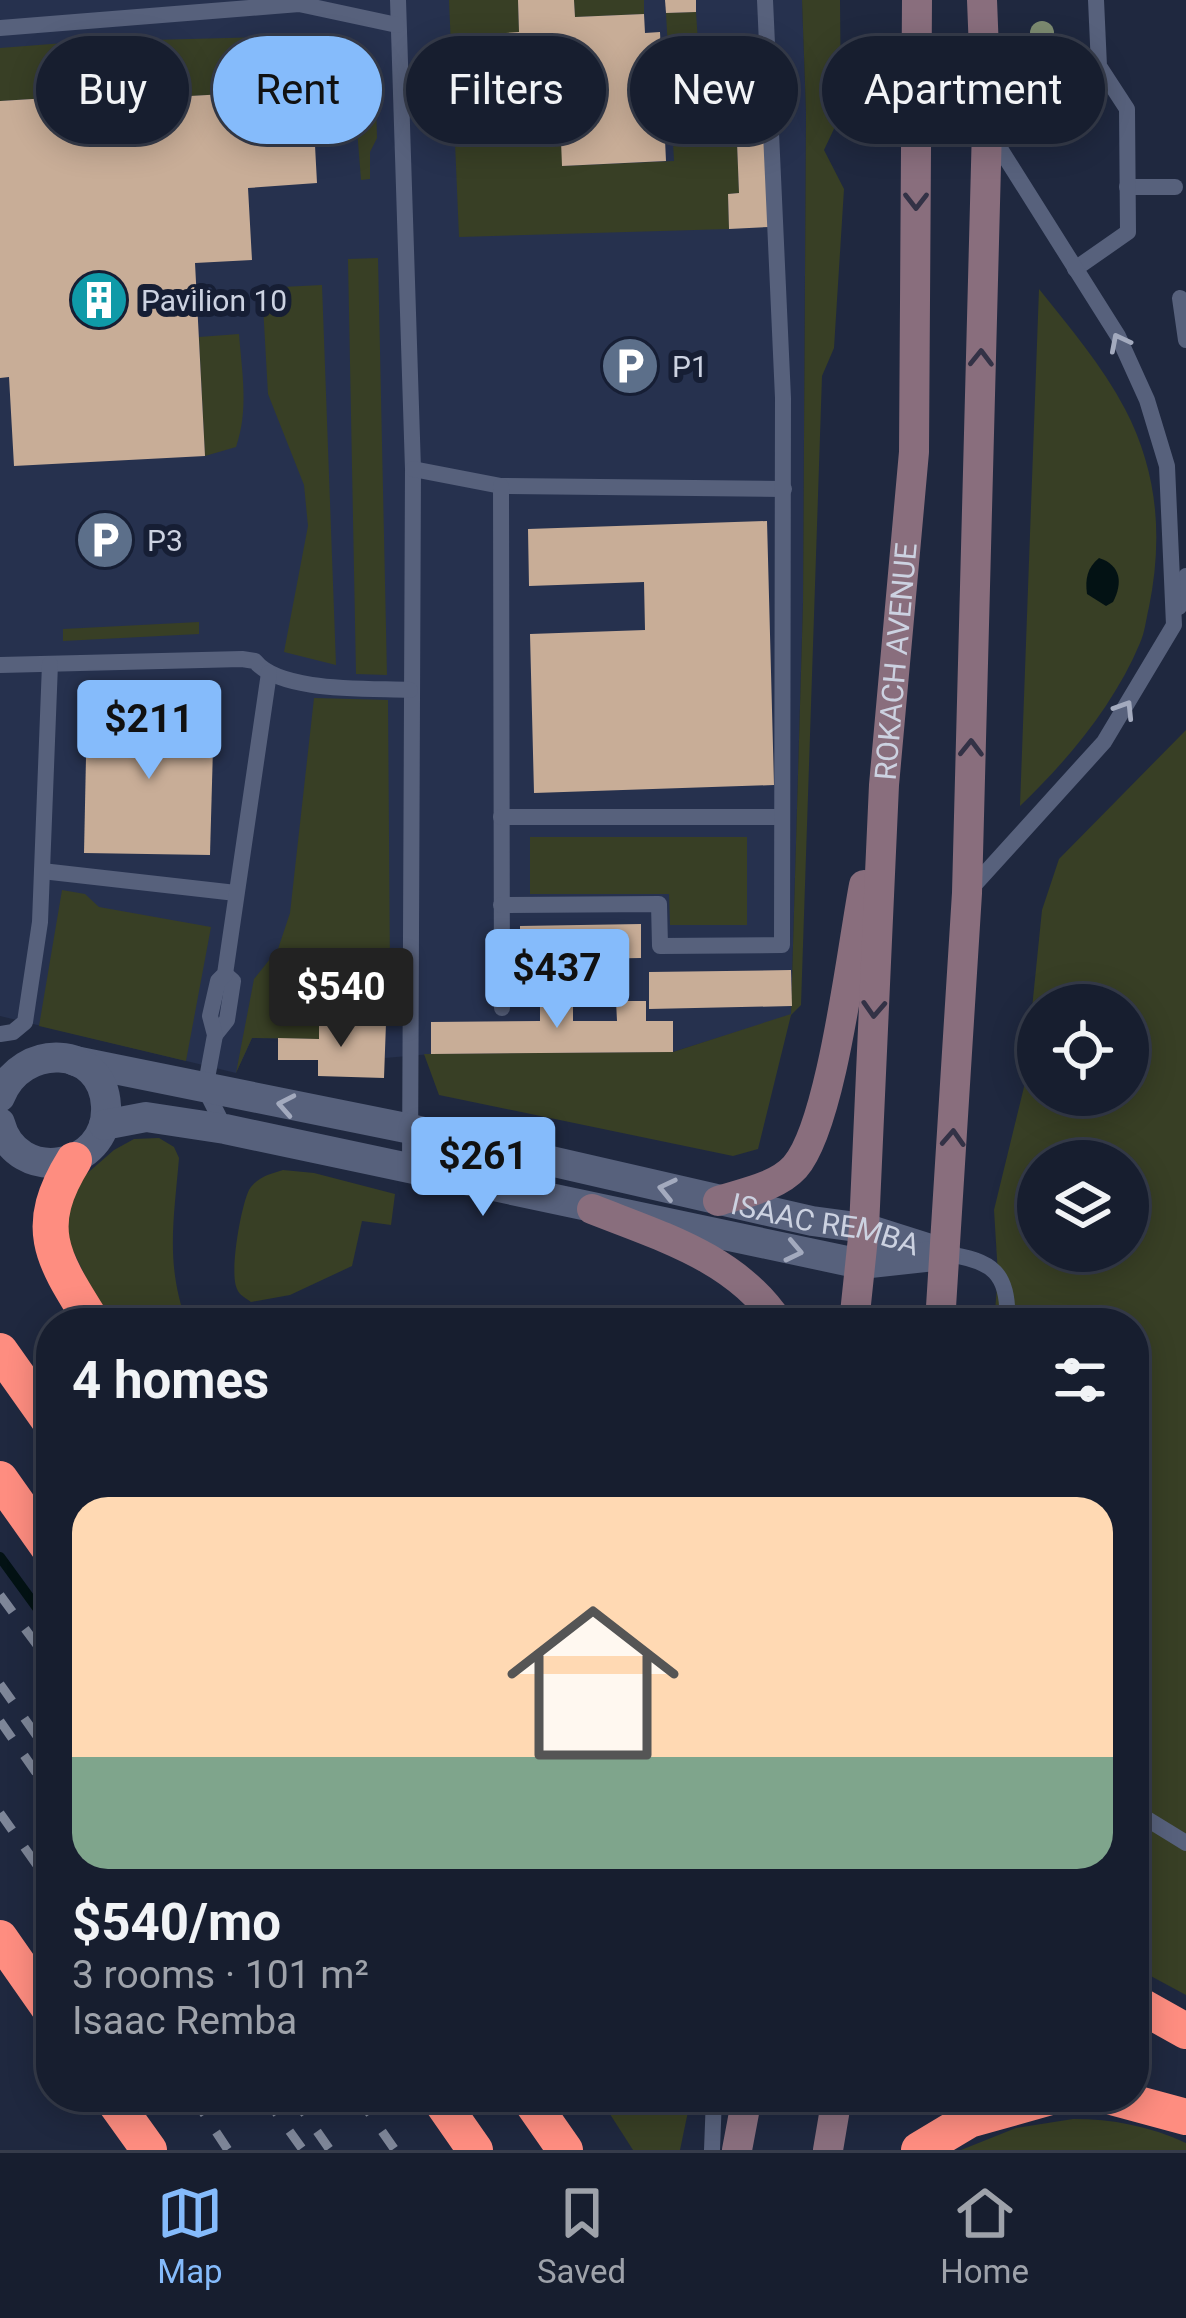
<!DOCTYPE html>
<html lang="en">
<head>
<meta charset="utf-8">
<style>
  body { margin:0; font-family:Roboto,sans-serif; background:#242b3b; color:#f1f3f6; height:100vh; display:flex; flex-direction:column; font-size:45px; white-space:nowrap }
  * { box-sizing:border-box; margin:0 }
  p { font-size:39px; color:#9ea2aa }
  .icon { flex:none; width:66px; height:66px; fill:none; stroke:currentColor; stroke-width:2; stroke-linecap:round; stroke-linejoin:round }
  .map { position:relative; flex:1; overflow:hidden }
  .details { position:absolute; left:36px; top:1308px; width:1113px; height:804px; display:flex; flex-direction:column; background:#171e2f; border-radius:48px; box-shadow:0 6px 30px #0003,0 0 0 3px #363c4b }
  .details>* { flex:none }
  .guide { position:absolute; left:36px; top:36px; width:1116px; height:108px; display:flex; gap:24px }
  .tools { position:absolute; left:1017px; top:984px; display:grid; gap:24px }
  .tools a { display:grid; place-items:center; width:132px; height:132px; border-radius:50%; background:#171e2f; box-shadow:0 6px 30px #0003,0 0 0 3px #363c4b; font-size:60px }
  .price { position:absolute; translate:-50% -102px; padding:0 27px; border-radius:12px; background:#85bbfb; color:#111; font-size:39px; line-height:78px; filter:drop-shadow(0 3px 6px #0008) }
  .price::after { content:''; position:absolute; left:50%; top:72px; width:36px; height:27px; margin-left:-18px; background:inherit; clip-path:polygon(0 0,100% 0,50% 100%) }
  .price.active { background:#222; color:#fff }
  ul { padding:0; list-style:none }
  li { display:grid; align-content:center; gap:24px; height:636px; padding:0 36px }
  li span { display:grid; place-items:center; height:372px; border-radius:36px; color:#555 }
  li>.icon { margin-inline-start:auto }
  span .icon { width:216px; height:216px; fill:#fffc; stroke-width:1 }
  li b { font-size:51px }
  h2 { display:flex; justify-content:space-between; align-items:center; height:144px; padding:0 36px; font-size:51px }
  .chip { padding:0 42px; border-radius:54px; background:#171e2f; box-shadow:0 6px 30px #0003,0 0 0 3px #363c4b; font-size:42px; line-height:108px }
  .chip.active { background:#85bbfb; color:#111 }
  .tab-bar { display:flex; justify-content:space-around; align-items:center; height:168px; border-top:3px solid #363c4b; background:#171e2f; font-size:33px; color:#9ea2aa }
  .tab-bar a { display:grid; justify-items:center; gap:6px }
  .tab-bar .active { color:#85bbfb }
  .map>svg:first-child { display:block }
  .built { fill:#26314e }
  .green { fill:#383f25; fill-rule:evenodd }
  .water { fill:#031214 }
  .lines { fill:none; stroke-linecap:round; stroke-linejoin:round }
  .stream { stroke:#031214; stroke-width:10 }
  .building { fill:#c8ad97 }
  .service { stroke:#57617c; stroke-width:16 }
  .minor { stroke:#57617c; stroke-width:30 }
  .secondary { stroke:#896e7d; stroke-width:30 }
  .motorway { stroke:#fe8d80; stroke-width:36 }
  .rail { stroke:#7e8698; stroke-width:9; stroke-dasharray:21 21; stroke-linecap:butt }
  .tree { fill:#7d8b71 }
  .oneway { stroke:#333246 }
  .oneway2 { stroke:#a3aabe }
  .labels { text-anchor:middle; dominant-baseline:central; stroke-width:12; stroke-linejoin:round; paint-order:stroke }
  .poi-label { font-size:30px; fill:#ccd2e1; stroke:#161e34; text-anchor:start }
  .street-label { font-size:30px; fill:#ccd2e1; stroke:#161e34 }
</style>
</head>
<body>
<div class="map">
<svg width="1186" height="2150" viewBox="0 0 1186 2150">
  <rect width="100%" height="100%" fill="#1f283f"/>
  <!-- built -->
  <path class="built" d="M0,0H802L806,112L803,603L791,1015L673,1052L431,1054L385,1058V1023L320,1022L319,1039L252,1038L236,1073L0,1016Z"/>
  <!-- green -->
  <g class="green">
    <path d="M449,0H518L519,32L506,34L510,143L561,141L563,166L674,161L666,13L696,12L703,118L736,117L739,193L728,194L729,229L459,237Z"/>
    <path d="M574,0H644V14L575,17Z"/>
    <path d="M802,0H840L841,114L824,150L844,189L834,348L822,376L801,1005L791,1015L758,1149L733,1156L439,1095L424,1054L673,1052L791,1014L803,603L806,112Z"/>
    <path d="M303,36L304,64L310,68L312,89L173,97V117L118,120L114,41Z"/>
    <path d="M77,42L81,96L0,101V48Z"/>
    <path d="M362,56L375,68L377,138L370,152V179L361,180L357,129L340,128L338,70Z"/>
    <path d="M378,258L387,675L356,674L348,259Z"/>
    <path d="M322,285L336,665L284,652L308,526L304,485L268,394L262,288Z"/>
    <path d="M1039,289C1070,328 1102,365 1125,409C1158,472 1163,538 1149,607C1146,619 1145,632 1140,643C1114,705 1068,760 1020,806Z"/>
    <path d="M239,334C242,373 249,410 236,447L205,456L199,337Z"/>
    <path d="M199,622V634L63,641V629Z"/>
    <path d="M314,698L388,700L390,972L386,1023L320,1022L319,1039L252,1038L236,1073L254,979L278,949L290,913Z"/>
    <path d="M1186,730V1995L1134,1967V1323H994L998,1275L994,1210L1024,1087L1042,910L1059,859ZM1038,1005H1128V1095H1038ZM1038,1161H1128V1251H1038Z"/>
    <path d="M530,837H747V925H670L669,894H530Z"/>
    <path d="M62,890L85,894L99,907L211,927L186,1061L39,1026Z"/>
    <path d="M159,1138L174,1147L179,1158C174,1219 165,1264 187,1323H108L64,1232L75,1184L114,1150L134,1139Z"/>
    <path d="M283,1170L314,1173L395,1194L391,1225L362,1221L352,1266L290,1295L251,1302C246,1298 239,1295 237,1289C229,1273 241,1206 249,1190C257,1177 270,1174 283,1170Z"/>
    <path d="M599,2097H691L680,2150H633Z"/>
    <path d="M1073,2119C1113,2119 1149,2126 1186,2143V2150H961L1016,2128Z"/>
  </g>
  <!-- water -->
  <path class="water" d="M1099,558C1121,565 1123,583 1113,602L1106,606L1087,594C1085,579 1087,568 1099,558Z"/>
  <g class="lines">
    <!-- stream -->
    <path class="stream" d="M0,1557L51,1627"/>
  </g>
  <!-- building -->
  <g class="building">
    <path d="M518,0H574L575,17L644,14L645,33L660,32L666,161L562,166L561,141L510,144L506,33L519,32Z"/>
    <path d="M665,0H696V12L666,13Z"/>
    <path d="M312,89L317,183L248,188L252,260L195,263L205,456L14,466L9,377L0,378V101L81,96L82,122L173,117L172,97Z"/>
    <path d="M764,115L769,227L729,229L728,194L739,193L736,117Z"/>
    <path d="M767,521L774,785L534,793L530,634L645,630L644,582L529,586L528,529Z"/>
    <path d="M87,710L214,712L210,855L84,853Z"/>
    <path d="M641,924V958L520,960V926Z"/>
    <path d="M791,970L792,1006L649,1009V972Z"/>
    <path d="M540,984H573V1021H617L616,1001H646V1021H673V1052L431,1054V1022L540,1021Z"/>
    <path d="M319,1022L386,1023L384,1078L318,1076V1060H278V1038L319,1039Z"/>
  </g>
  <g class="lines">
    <!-- service -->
    <g class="service">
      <path d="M398,0L413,469L410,1170"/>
      <path d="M0,28L299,4L397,25"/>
      <path d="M1127,187H1175"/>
      <path d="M1075,269L1128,232L1127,109L1099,66L1096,0"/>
      <path d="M1180,298L1186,340"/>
      <path d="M413,469L501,486L784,489"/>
      <path d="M501,486L502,1008"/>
      <path d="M1179,607L1186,576"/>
      <path d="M0,665L242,659L255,661C280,693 371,688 410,690"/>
      <path d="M501,817H781"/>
      <path d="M42,871L236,893"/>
      <path d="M968,892L1104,742L1174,625L1167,466L1147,400L1118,336L992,136"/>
      <path d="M501,905L659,904L660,946L782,945L783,398L765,0"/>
      <path d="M0,1034L13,1032L25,1022L40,922L50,664"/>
      <path d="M215,1035L227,1020L233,981L225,974"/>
      <path d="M225,1129L205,1089L215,1035L210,1016L218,981L225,974L269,673"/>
      <path d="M946,1254C992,1260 1010,1273 1007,1323"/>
      <path d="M1134,1811L1186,1843"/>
      <path d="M712,2150L714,2097"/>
    </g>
    <!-- minor -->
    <g class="minor">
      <path id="s1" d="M75,1061L411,1129L812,1221L864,1228L946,1254"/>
      <path d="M0,1097C21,1042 103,1044 106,1106C109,1171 16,1185 0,1123"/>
      <path d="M104,1125L146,1117L225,1129L861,1264L934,1256"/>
    </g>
    <!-- secondary -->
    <g class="secondary">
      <path d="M718,1201C743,1193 777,1187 795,1167C832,1125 852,947 864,885"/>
      <path d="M592,1209C660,1236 737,1258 779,1323"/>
      <path id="s2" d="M854,1323L864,1228L884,785L914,452L917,0"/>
      <path d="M940,1323L967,893L987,127L982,0"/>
      <path d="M737,2150L747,2097"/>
      <path d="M828,2150L837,2097"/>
    </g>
    <!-- motorway -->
    <g class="motorway">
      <path d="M74,1160C31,1229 53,1259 93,1323"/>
      <path d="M0,1351L51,1423"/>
      <path d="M0,1479L51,1551"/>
      <path d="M0,1938L51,2011"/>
      <path d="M1134,2002L1186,2031"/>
      <path d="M111,2097L149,2150"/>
      <path d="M438,2097L475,2150"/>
      <path d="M528,2097L565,2150"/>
      <path d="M1112,2097L1186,2117"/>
      <path d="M919,2150L969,2120L1051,2097"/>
    </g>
    <!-- rail -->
    <g class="rail">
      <path d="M0,1595L51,1664"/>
      <path d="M0,1684L51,1756"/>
      <path d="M0,1721L51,1794"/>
      <path d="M0,1813L51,1885"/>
      <path d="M193,2097L228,2150"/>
      <path d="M265,2097L303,2150"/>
      <path d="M293,2097L330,2150"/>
      <path d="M358,2097L395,2150"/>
    </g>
  </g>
  <!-- trees -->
  <circle class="tree" cx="1042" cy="33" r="12"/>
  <!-- one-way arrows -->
  <defs><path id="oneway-chevron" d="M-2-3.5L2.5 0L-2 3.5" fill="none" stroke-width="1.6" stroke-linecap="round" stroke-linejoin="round" transform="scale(3)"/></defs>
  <g class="oneway">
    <use href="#oneway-chevron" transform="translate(916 201) rotate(90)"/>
    <use href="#oneway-chevron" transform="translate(981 358) rotate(-89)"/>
    <use href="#oneway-chevron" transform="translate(971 748) rotate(-89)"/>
    <use href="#oneway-chevron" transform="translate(874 1009) rotate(93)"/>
    <use href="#oneway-chevron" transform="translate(953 1138) rotate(-87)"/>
  </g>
  <g class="oneway2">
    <use href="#oneway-chevron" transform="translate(1119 342) rotate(-117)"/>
    <use href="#oneway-chevron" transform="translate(1125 709) rotate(-58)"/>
    <use href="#oneway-chevron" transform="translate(286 1105) rotate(-169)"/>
    <use href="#oneway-chevron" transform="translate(667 1189) rotate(-167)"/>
    <use href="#oneway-chevron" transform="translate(794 1251) rotate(12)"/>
  </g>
  <!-- icons -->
  <defs>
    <g id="building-disc" transform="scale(3)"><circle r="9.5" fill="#0f9aa8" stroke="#161e34"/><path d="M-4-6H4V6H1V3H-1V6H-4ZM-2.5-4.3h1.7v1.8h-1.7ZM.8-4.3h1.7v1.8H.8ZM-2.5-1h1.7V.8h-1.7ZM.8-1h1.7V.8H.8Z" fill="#fff"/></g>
    <g id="parking-disc" transform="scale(3)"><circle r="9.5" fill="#5c6f8a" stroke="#161e34"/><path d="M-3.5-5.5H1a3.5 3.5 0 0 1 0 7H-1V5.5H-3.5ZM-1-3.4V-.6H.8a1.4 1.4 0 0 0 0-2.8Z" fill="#fff"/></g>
  </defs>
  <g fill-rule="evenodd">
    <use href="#building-disc" x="99" y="300"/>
    <use href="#parking-disc" x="630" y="366"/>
    <use href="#parking-disc" x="105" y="540"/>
  </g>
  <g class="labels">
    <!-- poi labels -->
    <g class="poi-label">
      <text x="141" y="300">Pavilion 10</text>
      <text x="672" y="366">P1</text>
      <text x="147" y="540">P3</text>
    </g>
    <!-- street labels -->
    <g class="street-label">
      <text stroke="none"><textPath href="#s2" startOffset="663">ROKACH AVENUE</textPath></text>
      <text stroke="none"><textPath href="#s1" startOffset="768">ISAAC REMBA</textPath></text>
    </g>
  </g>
</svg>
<div class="tools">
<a><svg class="icon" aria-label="locate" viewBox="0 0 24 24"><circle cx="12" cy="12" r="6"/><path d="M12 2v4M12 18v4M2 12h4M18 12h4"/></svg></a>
<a><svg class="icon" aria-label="layers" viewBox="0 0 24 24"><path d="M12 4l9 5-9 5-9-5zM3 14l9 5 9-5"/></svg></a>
</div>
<b class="price" style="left:149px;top:782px">$211</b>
<b class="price" style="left:557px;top:1031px">$437</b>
<b class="price active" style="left:341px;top:1050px">$540</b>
<b class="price" style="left:483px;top:1219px">$261</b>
<div class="guide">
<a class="chip">Buy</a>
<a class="chip active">Rent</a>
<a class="chip">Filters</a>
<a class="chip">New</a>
<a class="chip">Apartment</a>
</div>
<section class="details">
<h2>4 homes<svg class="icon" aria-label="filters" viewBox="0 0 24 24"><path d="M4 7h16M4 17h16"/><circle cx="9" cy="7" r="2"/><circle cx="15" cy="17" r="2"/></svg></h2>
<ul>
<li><span style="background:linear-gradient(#ffd9b3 70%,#7fa58c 0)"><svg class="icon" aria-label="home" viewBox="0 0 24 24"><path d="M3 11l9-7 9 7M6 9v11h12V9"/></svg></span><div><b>$540/mo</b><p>3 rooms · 101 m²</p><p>Isaac Remba</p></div></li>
</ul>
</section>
</div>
<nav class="tab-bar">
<a class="active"><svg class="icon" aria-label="map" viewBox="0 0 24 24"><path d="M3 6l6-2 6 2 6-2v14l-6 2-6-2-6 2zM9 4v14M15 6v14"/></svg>Map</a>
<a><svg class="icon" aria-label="saved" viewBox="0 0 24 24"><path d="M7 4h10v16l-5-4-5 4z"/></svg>Saved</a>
<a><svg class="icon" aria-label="home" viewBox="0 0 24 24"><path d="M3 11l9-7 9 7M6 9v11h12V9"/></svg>Home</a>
</nav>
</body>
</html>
